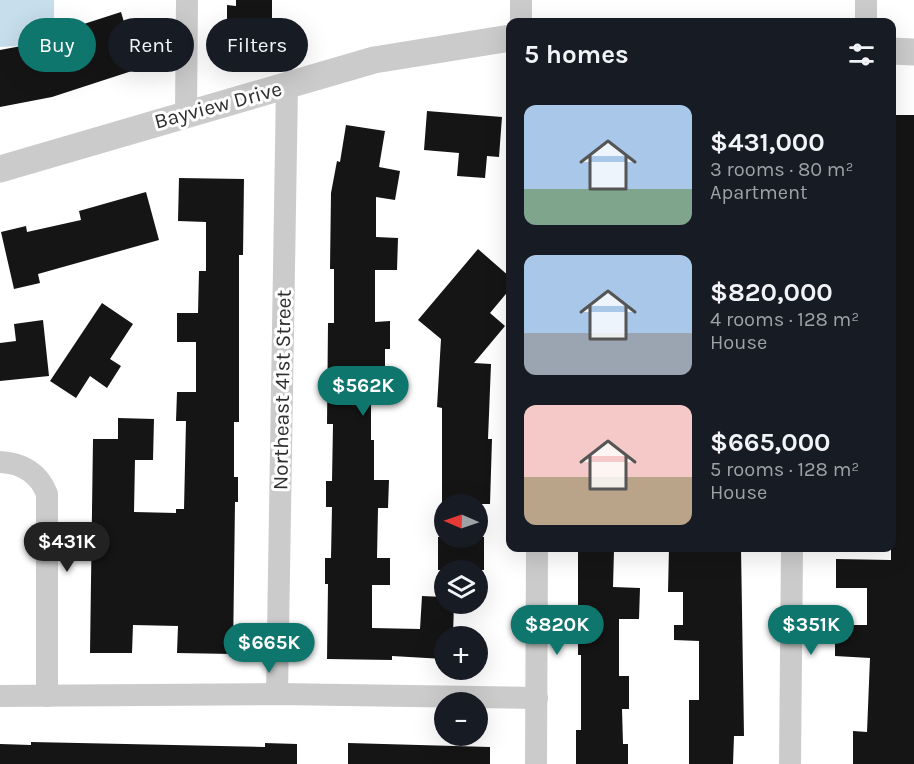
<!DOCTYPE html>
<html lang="en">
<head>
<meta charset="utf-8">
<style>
  body { margin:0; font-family:Karla,sans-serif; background:#242831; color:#f1f3f6; height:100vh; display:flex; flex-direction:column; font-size:22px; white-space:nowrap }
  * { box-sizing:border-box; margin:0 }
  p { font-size:20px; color:#9ea1a6 }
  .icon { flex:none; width:33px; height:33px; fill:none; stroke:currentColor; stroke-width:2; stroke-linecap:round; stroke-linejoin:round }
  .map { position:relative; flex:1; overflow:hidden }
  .side { position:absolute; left:506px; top:18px; width:390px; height:534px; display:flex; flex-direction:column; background:#171b24; border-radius:12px; box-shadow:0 6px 24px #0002 }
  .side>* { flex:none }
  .banner { position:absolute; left:18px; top:18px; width:398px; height:54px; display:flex; gap:12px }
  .needle { width:39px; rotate:272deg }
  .fabs { position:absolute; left:434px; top:494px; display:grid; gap:12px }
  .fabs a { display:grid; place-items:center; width:54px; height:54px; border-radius:50%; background:#171b24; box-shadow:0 6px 24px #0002; font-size:30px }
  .price { position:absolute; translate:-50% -51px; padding:0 14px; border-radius:21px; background:#0f766e; color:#fff; font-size:20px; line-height:39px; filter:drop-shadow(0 2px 3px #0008) }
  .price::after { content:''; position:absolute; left:50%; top:36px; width:18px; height:14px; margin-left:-9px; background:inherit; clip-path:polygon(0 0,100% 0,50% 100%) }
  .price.on { background:#222; color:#fff }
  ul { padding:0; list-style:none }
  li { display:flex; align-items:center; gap:18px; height:150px; padding:0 18px }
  li span { display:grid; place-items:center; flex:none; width:168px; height:120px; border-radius:12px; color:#555 }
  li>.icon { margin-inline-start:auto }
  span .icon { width:72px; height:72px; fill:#fffc; stroke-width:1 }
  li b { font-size:26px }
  h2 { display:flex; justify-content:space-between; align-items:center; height:72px; padding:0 18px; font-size:26px }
  .chip { padding:0 21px; border-radius:27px; background:#171b24; box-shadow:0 6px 24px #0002; font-size:21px; line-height:54px }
  .chip.on { background:#0f766e; color:#fff }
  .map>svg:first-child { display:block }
  .water { fill:#c7deec }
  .building { fill:#151515 }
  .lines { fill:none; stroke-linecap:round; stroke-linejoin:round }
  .minor { stroke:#cbcbcb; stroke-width:22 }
  .tertiary { stroke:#cbcbcb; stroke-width:27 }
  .labels { text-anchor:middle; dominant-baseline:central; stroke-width:6; stroke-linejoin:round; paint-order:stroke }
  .street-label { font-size:21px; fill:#2e2e2e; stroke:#fff }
</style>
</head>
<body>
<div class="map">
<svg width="914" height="764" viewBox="0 0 914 764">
  <rect width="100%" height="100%" fill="#fff"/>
  <!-- water -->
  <path class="water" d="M0,0H54V25L38,45L0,47Z"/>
  <!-- building -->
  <g class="building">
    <path d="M236,0H272V28L227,27V5L236,6Z"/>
    <path d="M121,12L138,69L52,97L0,107V50L64,38L62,31Z"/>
    <path d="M427,111L502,117L499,157L487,156L485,178L457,176L459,153L424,150Z"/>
    <path d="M891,115H914V764H853V731L867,732L870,658L835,656V625H867V588H836V559L891,560Z"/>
    <path d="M346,125L385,131L379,167L400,171L395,200L376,197V237L398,238L397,270H375V322L390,321V349H385V384H371V440H374V480H389L388,508H378L377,558H390V585H372V628L420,629L422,596L444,597V603H454L453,636H444V659L392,656V660L327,659L328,584H325V558H331L332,507H326V481H332L333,424H327L328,323H334V269H330L331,193L337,161L340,162Z"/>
    <path d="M179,178L244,179L243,255H239V422H234V477H238V502H235L233,654L177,653L178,626L133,625L132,653H90L93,439H118V418L154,419L153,460H135L134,512L176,513V509H184L186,421H176L177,392H196V342H177V313H198L199,271H206V222L178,221Z"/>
    <path d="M146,192L159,240L38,274L40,283L14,289L1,232L26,226L27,232L81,220L79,211Z"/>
    <path d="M478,249L510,277V289L490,313L505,326L474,363L491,364L488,439H492L490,504H442V408L437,407L441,339L418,320Z"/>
    <path d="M102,303L133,324L110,359L121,366L107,388L90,376L76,398L50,381Z"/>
    <path d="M43,320L49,376L0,381V343L16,341L14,324Z"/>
    <rect x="438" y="537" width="46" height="33"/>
    <path d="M669,548H741L744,736H734L733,764H689V700H699V641L674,640V625H683V592H668Z"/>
    <path d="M578,549L614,550L613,587L640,588L639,619H619V676H629V709H622L623,744H628V764H576V730H581V655H578Z"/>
    <path d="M31,742L265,747V743L297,744V764H0V744L31,745Z"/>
    <path d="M348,743L490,747V764H348Z"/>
  </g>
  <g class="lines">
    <!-- minor -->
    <g class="minor">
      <path d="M521,22V0"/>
      <path d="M866,22V0"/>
      <path d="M186,112L187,0"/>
      <path d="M0,462C22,463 39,473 47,494V696"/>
      <path d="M277,694L287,86"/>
      <path d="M0,696L277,694L537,698"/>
      <path d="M536,764L537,548"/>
      <path d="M790,764L792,548"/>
    </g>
    <!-- tertiary -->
    <g class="tertiary">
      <path d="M891,51L914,52"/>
      <path d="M0,169L374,60L510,38"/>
    </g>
  </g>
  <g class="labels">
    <!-- street labels -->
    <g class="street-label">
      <text transform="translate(218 105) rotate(-15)">Bayview Drive</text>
      <text transform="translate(282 390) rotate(-89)">Northeast 41st Street</text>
    </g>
  </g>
</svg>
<div class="fabs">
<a><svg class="needle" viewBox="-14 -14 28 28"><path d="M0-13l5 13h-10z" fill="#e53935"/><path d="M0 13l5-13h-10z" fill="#9ea1a6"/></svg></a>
<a><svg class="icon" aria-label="layers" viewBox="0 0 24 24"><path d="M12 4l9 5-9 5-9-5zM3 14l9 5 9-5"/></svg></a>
<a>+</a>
<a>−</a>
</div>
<b class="price" style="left:363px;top:417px">$562K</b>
<b class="price on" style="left:67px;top:573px">$431K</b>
<b class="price" style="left:557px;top:656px">$820K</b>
<b class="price" style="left:811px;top:656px">$351K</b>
<b class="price" style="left:269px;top:674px">$665K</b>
<div class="banner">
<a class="chip on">Buy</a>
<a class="chip">Rent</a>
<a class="chip">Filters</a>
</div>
<section class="side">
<h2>5 homes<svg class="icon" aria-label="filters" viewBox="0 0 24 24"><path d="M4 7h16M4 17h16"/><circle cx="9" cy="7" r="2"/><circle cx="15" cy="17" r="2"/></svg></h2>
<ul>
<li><span style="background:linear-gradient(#a9c7e8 70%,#7fa58c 0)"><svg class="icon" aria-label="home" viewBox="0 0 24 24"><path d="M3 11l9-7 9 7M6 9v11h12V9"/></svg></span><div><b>$431,000</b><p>3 rooms · 80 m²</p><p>Apartment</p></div></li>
<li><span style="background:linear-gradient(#a9c7e8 65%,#9aa5b1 0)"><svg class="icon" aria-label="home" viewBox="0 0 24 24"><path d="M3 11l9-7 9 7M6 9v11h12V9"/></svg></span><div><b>$820,000</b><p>4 rooms · 128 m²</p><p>House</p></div></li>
<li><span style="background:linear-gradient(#f6c9c9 60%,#b9a48a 0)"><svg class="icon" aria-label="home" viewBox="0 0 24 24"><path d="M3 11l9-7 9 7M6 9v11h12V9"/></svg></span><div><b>$665,000</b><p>5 rooms · 128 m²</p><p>House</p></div></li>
</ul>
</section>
</div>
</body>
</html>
